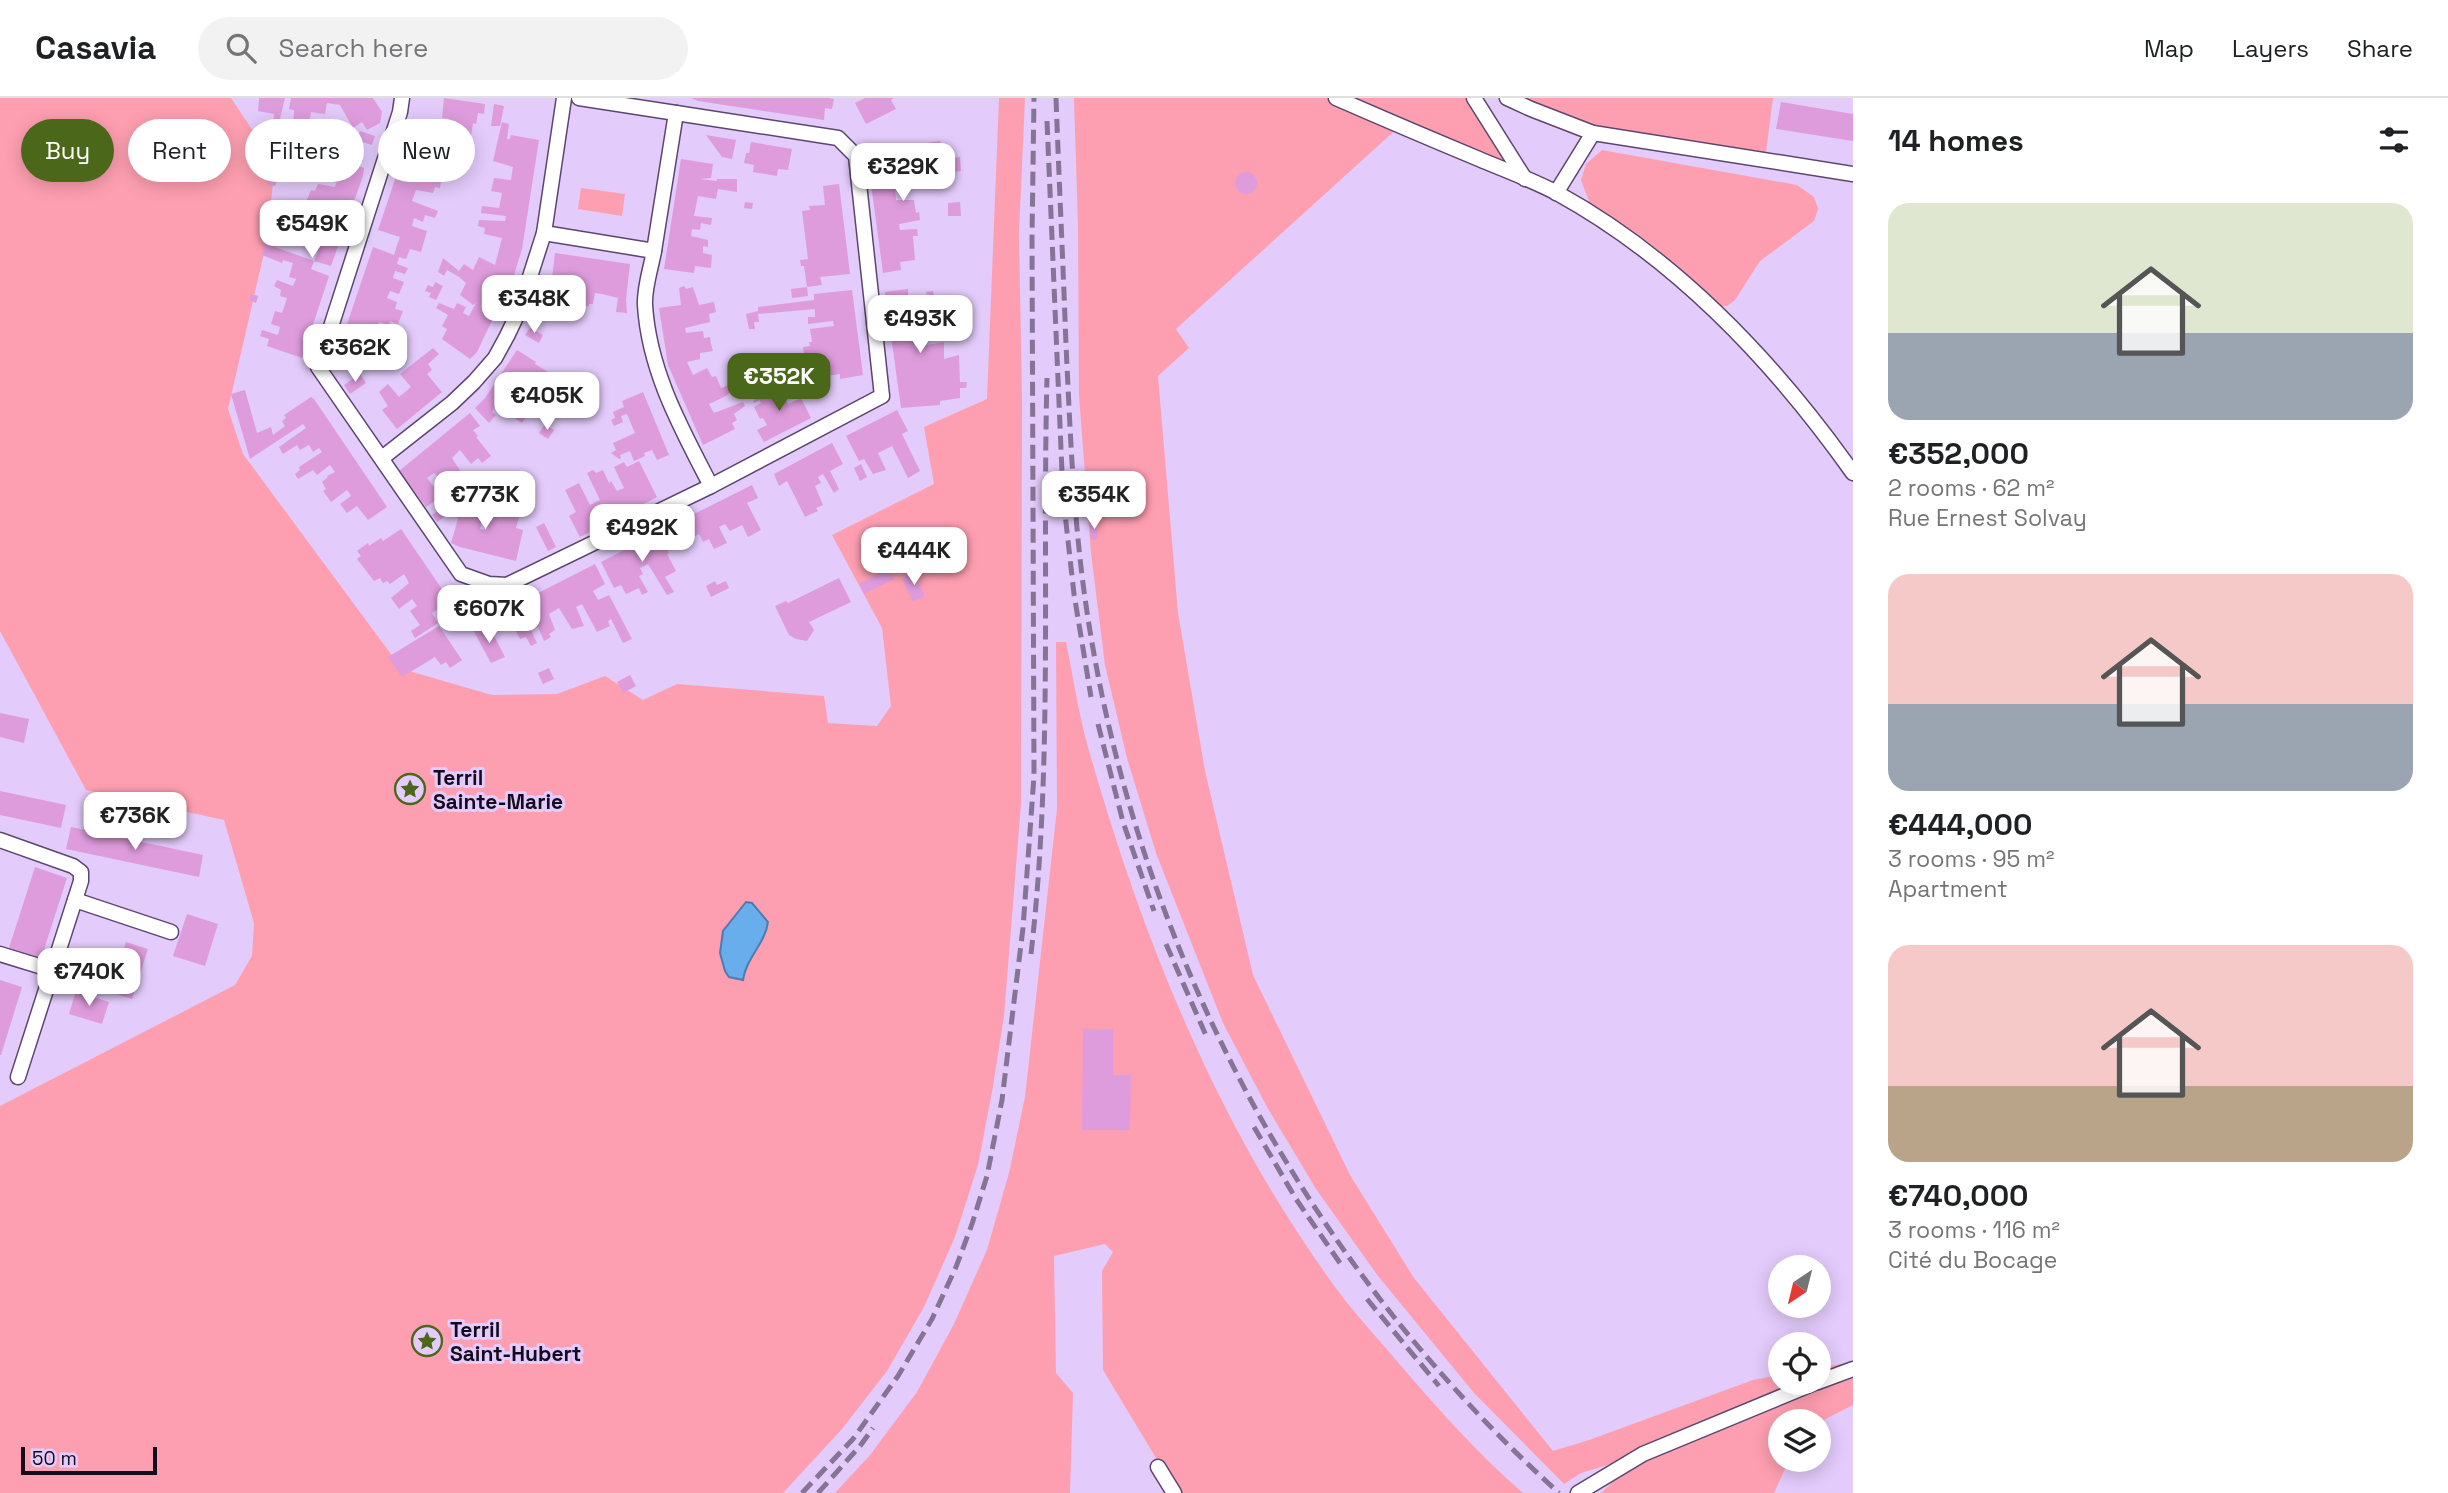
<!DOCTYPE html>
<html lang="en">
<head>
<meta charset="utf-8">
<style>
  body { margin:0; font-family:"Space Grotesk",sans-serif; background:#f2f2f2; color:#202124; height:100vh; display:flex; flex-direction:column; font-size:26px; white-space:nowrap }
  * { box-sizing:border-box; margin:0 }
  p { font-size:23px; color:#757577 }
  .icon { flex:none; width:38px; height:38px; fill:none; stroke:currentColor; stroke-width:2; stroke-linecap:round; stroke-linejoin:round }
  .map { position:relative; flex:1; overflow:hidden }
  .drawer { display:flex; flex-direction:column; background:#fff; width:595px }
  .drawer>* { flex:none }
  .banner { position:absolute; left:21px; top:21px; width:665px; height:63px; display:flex; gap:14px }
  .needle { width:46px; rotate:215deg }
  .controls { position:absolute; left:1768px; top:1157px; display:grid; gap:14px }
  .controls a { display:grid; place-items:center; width:63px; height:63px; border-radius:50%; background:#fff; box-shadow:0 4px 18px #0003; font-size:35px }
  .scale { position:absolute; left:21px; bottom:18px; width:136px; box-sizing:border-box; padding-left:7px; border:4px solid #140b1c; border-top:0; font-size:19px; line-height:24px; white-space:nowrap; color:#140b1c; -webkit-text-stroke:5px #e3cbfb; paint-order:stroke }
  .price { position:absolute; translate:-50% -60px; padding:0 16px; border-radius:14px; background:#fff; color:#222; font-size:23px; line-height:46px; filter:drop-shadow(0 2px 4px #0008) }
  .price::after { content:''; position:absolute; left:50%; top:42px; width:21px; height:16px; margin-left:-10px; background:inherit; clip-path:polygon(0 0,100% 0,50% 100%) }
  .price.active { background:#4b671a; color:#fff }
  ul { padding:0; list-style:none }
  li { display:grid; align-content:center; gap:14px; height:371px; padding:0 35px }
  li span { display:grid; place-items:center; height:217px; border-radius:21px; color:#555 }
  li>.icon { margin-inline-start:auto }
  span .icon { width:126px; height:126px; fill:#fffc; stroke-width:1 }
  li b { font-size:30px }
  h2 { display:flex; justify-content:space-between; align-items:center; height:84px; padding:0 35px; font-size:30px }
  .chip { padding:0 24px; border-radius:32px; background:#fff; box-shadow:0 4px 18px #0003; font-size:24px; line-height:63px }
  .chip.active { background:#4b671a; color:#fff }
  header { display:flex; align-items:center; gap:42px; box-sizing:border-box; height:98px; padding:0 35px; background:#fff; border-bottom:2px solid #e0e0e0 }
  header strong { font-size:33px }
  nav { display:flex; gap:38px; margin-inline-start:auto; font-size:24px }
  .search { width:490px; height:63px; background:#f2f2f2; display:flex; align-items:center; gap:18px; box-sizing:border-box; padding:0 24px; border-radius:38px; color:#757577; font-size:26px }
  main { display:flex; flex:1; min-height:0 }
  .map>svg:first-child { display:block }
  .green { fill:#fe9fb1 }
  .water { fill:#68adec; stroke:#4f7cae; stroke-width:2 }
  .building { fill:#df9cdd; fill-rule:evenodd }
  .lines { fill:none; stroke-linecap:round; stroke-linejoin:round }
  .street-casing { stroke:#5c466f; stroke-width:17 }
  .street { stroke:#fff; stroke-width:14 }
  .rail { stroke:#857496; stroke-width:5; stroke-dasharray:14 7; stroke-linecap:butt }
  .labels { text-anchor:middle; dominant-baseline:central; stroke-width:6; stroke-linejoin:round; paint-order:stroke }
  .poi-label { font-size:21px; font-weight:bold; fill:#140b1c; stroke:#e3cbfb; text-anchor:start }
</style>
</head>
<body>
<header>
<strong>Casavia</strong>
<div class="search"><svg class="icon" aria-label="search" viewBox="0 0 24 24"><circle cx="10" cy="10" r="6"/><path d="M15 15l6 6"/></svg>Search here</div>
<nav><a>Map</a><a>Layers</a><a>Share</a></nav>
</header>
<main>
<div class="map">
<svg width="1853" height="1395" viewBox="0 0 1853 1395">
  <rect width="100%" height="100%" fill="#e3cbfb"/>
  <!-- green -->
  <g class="green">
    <path d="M0,0H231L275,66L267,142L228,311L243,356L402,571L492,597L557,596L605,578L643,602L677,586L824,598L828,625L877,628L891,608L882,530L832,437L934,386L924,329L987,301L999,0H1025L1019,135L1022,301L1021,706L1004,918L992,994L978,1067L955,1139L924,1209L887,1273L842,1331L783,1395H0V1008L235,887L252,858L254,825L224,722L86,692L0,533Z"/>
    <path d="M1074,0H1474L1525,81L1400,28L1176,231L1189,250L1158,278L1178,515L1205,673L1253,877L1350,1077L1414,1180L1553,1353L1589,1342L1753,1282L1780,1277V1284H1818V1270L1853,1264V1307L1818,1325V1323H1780V1362H1789L1774,1395H1601L1641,1357L1581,1375L1564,1386L1474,1295L1378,1178L1316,1091L1267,1009L1223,925L1156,755L1127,660L1105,567L1091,455L1079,297L1078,128Z"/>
    <path d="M1520,0H1773L1765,62L1593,35Z"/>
    <path d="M1602,52L1797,87L1814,99L1818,111L1814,123L1760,163L1735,202L1727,208H1708L1595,119L1581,82L1586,66Z"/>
    <path d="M581,90L625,96L622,118L578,111Z"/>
    <path d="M1056,544H1066C1074,584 1080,625 1092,663C1147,854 1224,1041 1344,1201C1362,1224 1383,1246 1402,1269C1440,1313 1479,1357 1523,1395H1177L1103,1272L1102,1173L1113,1154L1105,1146L1054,1158L1056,1275L1073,1295L1070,1395H835L870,1357L917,1294L954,1226L987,1152L1009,1075L1025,999L1057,711Z"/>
  </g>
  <!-- water -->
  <path class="water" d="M746,804L752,805L768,824C765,846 746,860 743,882L729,879L725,873L720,855L723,833Z"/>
  <!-- building -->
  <g class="building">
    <path d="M259,0H285L279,25L273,24L274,16L258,13Z"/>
    <path d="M291,0H373L382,14L380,25L367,32L362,24L353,30L340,7L327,5L325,16L311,14L307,38L293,35L294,12L289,11Z"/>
    <path d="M444,0L485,6L484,16L478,15L476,26L473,25L469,51L458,48L459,38L446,36L448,21L442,20Z"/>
    <path d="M691,0H829L834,1L832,11L825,10L824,22L698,3Z"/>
    <path d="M865,0H894L891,2L896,11L866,26L855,5Z"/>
    <path d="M1781,4L1853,16V43L1776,31Z"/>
    <path d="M494,6L504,8L500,28H491Z"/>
    <path d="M502,24L509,26L507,41H510L511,37L539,42L522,151L514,177L477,254L470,261L442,241L447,231L442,228L448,217L436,210L439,205L454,211L457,205L466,209L463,215L469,218L476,205L473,207L460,197L466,185L459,179L447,172L444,178L438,174L443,160L459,173L464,166L473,172L479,159L495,167L502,140L484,136L485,130L478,128L479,122L505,123L506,118L481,115L482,108L499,110L502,95L491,93L494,80L511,82L513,69L493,63Z"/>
    <path d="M360,33L375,38L372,47L357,42Z"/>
    <path d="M706,37L736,42L732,61L722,59Z"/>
    <path d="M940,43L941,61L960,59L961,73L911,79L912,86L895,91L896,102H914L916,115L919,114L920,122L899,126L900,132L917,131L918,138H913L915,162L900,164L901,172L883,175L869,71L921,65L919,46Z"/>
    <path d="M751,44L792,51L788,72L778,71L777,78L753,74L754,67L744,65L746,55H749Z"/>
    <path d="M406,49L428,57L427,53L441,58L440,60L443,62L441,69L448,71L447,75L442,77L430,73L428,80L441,84L440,90L435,89L433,95L416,92L412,103L438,113L435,120L425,117L423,124L414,120L412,128L427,133L421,154L410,151L406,161L399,159L397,166L408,170L405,176L395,173L393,180L404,184L399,196L390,193L387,200L397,204L395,211L403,213L398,226L390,223L389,227L379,224L376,234L385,238L380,251L375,249L372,257L378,259L373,272L336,259L373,149L394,157L397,147L400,139L378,132Z"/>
    <path d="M331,52L342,56L339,64L328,60Z"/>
    <path d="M681,61L713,66L711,80L700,81L717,83V81H737V94L718,91L716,101L698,98L694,118L712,120L711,127L701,125L700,132L692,131L691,138L708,142V149L703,148V155L712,157L711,170L695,168L694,175L664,171Z"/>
    <path d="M352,66L364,70L363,78L331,168L314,163L311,171L329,178L302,260L267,248L269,241L260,238L262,232L278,237L280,229L271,226L275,213L282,215L287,200L280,198L281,192L274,188L277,182L293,188L296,181L289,179L293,165L283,162L282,165L262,157L267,140L273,142L272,148L314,163L318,154L313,153L314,150L298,144L308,113L326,116L327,112L306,104L311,92L315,93L318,86L335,89L337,82L335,85L325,80L327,74L332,76L335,68L350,73Z"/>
    <circle cx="1246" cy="85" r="11"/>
    <path d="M270,78L278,80L275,88L267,86Z"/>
    <path d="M839,86L850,176L820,179L822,187L807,189L804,168H801L800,162L808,161L802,113L810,112L809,108L825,107L823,88Z"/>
    <path d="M745,104L753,105L752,111L744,110Z"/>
    <path d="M960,104L961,118H948V105Z"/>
    <path d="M268,123H275L273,137H267Z"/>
    <path d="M555,155L630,166L626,201L627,215L616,214L618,200L602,196L595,195L593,206H589V208L572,206L576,181L571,180L565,202L555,201L554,208L542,206L551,189Z"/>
    <path d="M435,184L443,188L436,202L429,199L431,195L425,193L428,187L433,189Z"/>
    <path d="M684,188L686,191L693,189L699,207L714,204L716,214L709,216L710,224L685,230L686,235L703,233L704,240L710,239L711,246L713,253L700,255V261L687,264L693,277L707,270L712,279L716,278L721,290L729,287L731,293L726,298L709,306L714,315L743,304L745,308L734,316L737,322L732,325L735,331L703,347L668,267L659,210L681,207L679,190Z"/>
    <path d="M807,189L808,198L792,200L791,191Z"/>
    <path d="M908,191V197L917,198L927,197L926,194L933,193L935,202L927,203L928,210L911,215L912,225L940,224L941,231L931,232L932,239L914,243L915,249L944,244V261L959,257L960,284H967L966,290H960V300L940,303V307L901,310L885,194Z"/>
    <path d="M852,192L863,277L840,281V276L821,279V272L826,271V268L829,267L828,260L813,261L812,255L804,256L803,249L810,248L809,244H812L810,231L834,228L833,223L808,226V219H815V211L758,216L759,224H754L755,231H749L746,216L758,213V209L814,202V196Z"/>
    <path d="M251,196L258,198L256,205L249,202Z"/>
    <path d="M530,230L543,237L539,245L525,237Z"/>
    <path d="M433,250L439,256L428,266L432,272L427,276L442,294L397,331L382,312L388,308L379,294L388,286L399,299L411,289L400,276Z"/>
    <path d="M517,252L536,264L535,266L553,277L547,286L551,288L548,297L545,305L534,299L531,304L538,308L534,315L530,313L522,325L496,307L492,314L496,317L489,325L475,310L485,300Z"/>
    <path d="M360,276L366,285L350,296L344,287Z"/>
    <path d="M786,283L788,287L783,292L779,286Z"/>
    <path d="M768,284L773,294L780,291L788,306L801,300L811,320L764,344L757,332L767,327L763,320L760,321L754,309L761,305L759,302L754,305L753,303L766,294L762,287Z"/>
    <path d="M245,292L257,335L271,329L273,337L285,328L282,323L286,320L284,317L311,299L314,301L387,409L368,422L357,408L347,415L340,406L351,398L347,392L331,404L323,393L326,391L322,384L328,379L327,378L335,374L330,367L317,377L313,372L298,381L295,376L300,372L299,369L322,354L319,350L313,354L309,347L300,352L297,347L283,356L279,349L306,330L303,326L250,361L231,296Z"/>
    <path d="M643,294L669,357L657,362L652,352L644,355L645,358L634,363L630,353L620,357L621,360L619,361L611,355L616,352L613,345L635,335L627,316L621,318L623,324L614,328L611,322L615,320L613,314L624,309L622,303Z"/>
    <path d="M897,312L908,333L902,336L920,373L908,380L892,348L878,355L886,372L873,376L864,361L859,363L846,338Z"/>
    <path d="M470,315L480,328L473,332L478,338L476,339L491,358L482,365L478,360L471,366L460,352L452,360L461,374L456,379L461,385L426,409L399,373ZM434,375L438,379L443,375L447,379L433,388L427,380Z"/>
    <path d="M545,326L554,332L548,341L539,335Z"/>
    <path d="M832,345L843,366L830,373L839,391L834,395L823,376L818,379L821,385L815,388L823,407L816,410L818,413L805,419L787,383L779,388L774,376Z"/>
    <path d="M639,363L657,399L580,439L569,418L576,414L565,392L579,385L590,407L600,402L587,375L593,372L596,375L603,372L609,385L611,383L617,393L624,390L614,369L624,364L627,369Z"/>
    <path d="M861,366L867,379L860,383L854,370Z"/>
    <path d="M752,387L758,400L747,405L761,432L748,439L742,427L730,433L725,426L719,429L727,445L714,451L709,441L703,444L699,436L683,444L674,426Z"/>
    <path d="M453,402L458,409L467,403L473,410L467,415L483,418L480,431L486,432L490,416L498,418L501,410L514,414L521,411L516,430L523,432L516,463L460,449L451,445L458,421L452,414L437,424L432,417Z"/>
    <path d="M1096,424L1098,441L1091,442L1090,425Z"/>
    <path d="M544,425L556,449L548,453L536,429Z"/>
    <path d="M667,430L675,447L667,451L669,455L667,456L676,473L665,479L674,494L667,497L648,466L640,470L643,476L639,478L648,494L642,497L639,490L626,496L621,487L614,490L601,464Z"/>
    <path d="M401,431L450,503L432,515L438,525L415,540L411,533L420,527L410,513L417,508L412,501L399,511L391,500L409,485L404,476L390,486L387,483L383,485L380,480L374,483L357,461L361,458L357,453L368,445L369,448L381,440L383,443Z"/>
    <path d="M595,466L605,486L593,493L598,502L609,497L632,541L623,545L611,521L608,523L610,528L597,534L582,506L576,509L584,528L572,531L559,510L549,516L555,532L549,536L551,539L544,543L538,529L531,532L537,545L531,548L526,539L520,541L505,512Z"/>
    <path d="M888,471L894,481L864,496L859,486Z"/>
    <path d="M914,475L925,498L913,504L902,481Z"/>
    <path d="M839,480L851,504L809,524L814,532L807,543L796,541L789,537L775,508L786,503L788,505Z"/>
    <path d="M715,483L717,487L726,483L729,490L711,499L706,488Z"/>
    <path d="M478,527L486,540L493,536L505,559L491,565L472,530Z"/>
    <path d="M439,528L462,562L450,570L446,564L441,567L435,559L402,579L388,559Z"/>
    <path d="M549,570L554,581L543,586L538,575Z"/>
    <path d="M630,577L636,588L623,595L617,584Z"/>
    <path d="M0,615L29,621L24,645L0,639Z"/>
    <path d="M0,693L66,707L61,730L0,717Z"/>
    <path d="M71,729L203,757L199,779L66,751Z"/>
    <path d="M35,769L67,780L41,861L9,850Z"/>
    <path d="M187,816L218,826L205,868L173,858Z"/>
    <path d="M126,844L148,851L132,901L110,894Z"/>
    <path d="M0,882L22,889L1,957H0Z"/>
    <path d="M76,893L109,904L102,926L69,916Z"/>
    <path d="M1083,931H1113V977H1131L1130,1032H1082Z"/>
  </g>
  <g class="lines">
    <!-- street casing -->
    <g class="street-casing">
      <g id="street">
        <path d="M402,0L400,14L318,269L461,476L489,486L507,487L711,388L882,298L856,58L838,40L676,15"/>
        <path d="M1336,0C1384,21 1431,41 1479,61C1505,72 1532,82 1557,95C1677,161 1775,265 1853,375"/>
        <path d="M1474,0L1525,81"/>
        <path d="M1507,0L1531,11L1593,35L1853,76"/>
        <path d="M1556,95L1593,35"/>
        <path d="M544,135L654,153L676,15L579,0"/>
        <path d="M654,153C651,170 644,190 645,207C649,273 681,330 711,388"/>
        <path d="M382,360L452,305L474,284L495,260L507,238L519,213L544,135L564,0"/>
        <path d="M0,742L73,768L81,774V783L18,979"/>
        <path d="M75,802L171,834"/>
        <path d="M0,856L52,872"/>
        <path d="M1818,1284L1853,1271"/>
        <path d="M1158,1369L1174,1395"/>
        <path d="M1578,1395L1643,1356L1817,1284"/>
      </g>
    </g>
    <!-- street -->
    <use href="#street" class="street"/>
    <!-- rail -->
    <g class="rail">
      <path d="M1056,0C1059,82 1063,164 1066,247C1070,329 1073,411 1084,493C1131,838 1300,1161 1559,1395"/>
      <path d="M1047,23L1063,398L1074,496L1091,599"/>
      <path d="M1098,626L1123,724L1154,813"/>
      <path d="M1166,846L1208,942"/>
      <path d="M1031,856C1053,665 1042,472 1047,280"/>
      <path d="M1254,1029L1296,1101L1342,1168"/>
      <path d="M1367,1201L1439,1288"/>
      <path d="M802,1395L853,1341L898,1278L932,1221L956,1169L972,1126L987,1078L1002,1002L1023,830L1034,678L1032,139L1034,0"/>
      <path d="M818,1395L860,1348L873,1330"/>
    </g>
  </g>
  <!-- icons -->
  <defs>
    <g id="sight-ring" transform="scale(1.575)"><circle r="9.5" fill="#e3cbfb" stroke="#4b671a" stroke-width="1.5"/><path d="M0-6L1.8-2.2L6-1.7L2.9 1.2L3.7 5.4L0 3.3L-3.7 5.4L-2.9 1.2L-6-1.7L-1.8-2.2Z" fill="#4b671a"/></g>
  </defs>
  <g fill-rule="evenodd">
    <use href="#sight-ring" x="410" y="691"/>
    <use href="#sight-ring" x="427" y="1243"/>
  </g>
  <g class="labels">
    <!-- poi labels -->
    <g class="poi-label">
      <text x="433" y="679">Terril<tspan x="433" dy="24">Sainte-Marie</tspan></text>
      <text x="450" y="1231">Terril<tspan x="450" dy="24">Saint-Hubert</tspan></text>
    </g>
  </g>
</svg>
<div class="controls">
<a><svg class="needle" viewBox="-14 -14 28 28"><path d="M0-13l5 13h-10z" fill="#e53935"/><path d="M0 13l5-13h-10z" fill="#757577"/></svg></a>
<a><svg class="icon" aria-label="locate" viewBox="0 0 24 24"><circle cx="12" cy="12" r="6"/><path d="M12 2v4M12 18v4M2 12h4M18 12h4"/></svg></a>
<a><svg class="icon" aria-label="layers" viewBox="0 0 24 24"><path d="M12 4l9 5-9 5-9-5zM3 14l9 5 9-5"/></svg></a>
</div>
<div class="scale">50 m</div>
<b class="price" style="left:903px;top:105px">€329K</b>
<b class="price" style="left:312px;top:162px">€549K</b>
<b class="price" style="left:534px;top:237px">€348K</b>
<b class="price" style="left:920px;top:257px">€493K</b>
<b class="price" style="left:355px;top:286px">€362K</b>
<b class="price active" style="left:779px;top:315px">€352K</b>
<b class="price" style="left:547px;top:334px">€405K</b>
<b class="price" style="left:485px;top:433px">€773K</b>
<b class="price" style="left:1094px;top:433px">€354K</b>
<b class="price" style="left:642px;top:466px">€492K</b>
<b class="price" style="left:914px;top:489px">€444K</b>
<b class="price" style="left:489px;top:547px">€607K</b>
<b class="price" style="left:135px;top:754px">€736K</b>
<b class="price" style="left:89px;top:910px">€740K</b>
<div class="banner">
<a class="chip active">Buy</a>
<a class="chip">Rent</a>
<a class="chip">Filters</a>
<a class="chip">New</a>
</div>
</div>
<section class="drawer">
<h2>14 homes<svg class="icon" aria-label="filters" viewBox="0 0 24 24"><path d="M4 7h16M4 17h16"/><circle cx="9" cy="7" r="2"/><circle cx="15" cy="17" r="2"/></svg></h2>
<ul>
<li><span style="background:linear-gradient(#dfe7d0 60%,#9aa5b1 0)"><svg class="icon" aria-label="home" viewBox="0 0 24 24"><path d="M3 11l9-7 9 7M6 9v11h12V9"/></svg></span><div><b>€352,000</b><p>2 rooms · 62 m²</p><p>Rue Ernest Solvay</p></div></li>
<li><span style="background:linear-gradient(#f6c9c9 60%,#9aa5b1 0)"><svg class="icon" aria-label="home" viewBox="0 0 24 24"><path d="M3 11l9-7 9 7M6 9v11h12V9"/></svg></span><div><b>€444,000</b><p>3 rooms · 95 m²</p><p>Apartment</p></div></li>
<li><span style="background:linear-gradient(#f6c9c9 65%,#b9a48a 0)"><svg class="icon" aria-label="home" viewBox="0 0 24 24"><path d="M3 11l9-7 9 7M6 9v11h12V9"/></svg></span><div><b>€740,000</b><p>3 rooms · 116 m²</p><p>Cité du Bocage</p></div></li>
</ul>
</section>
</main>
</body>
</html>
